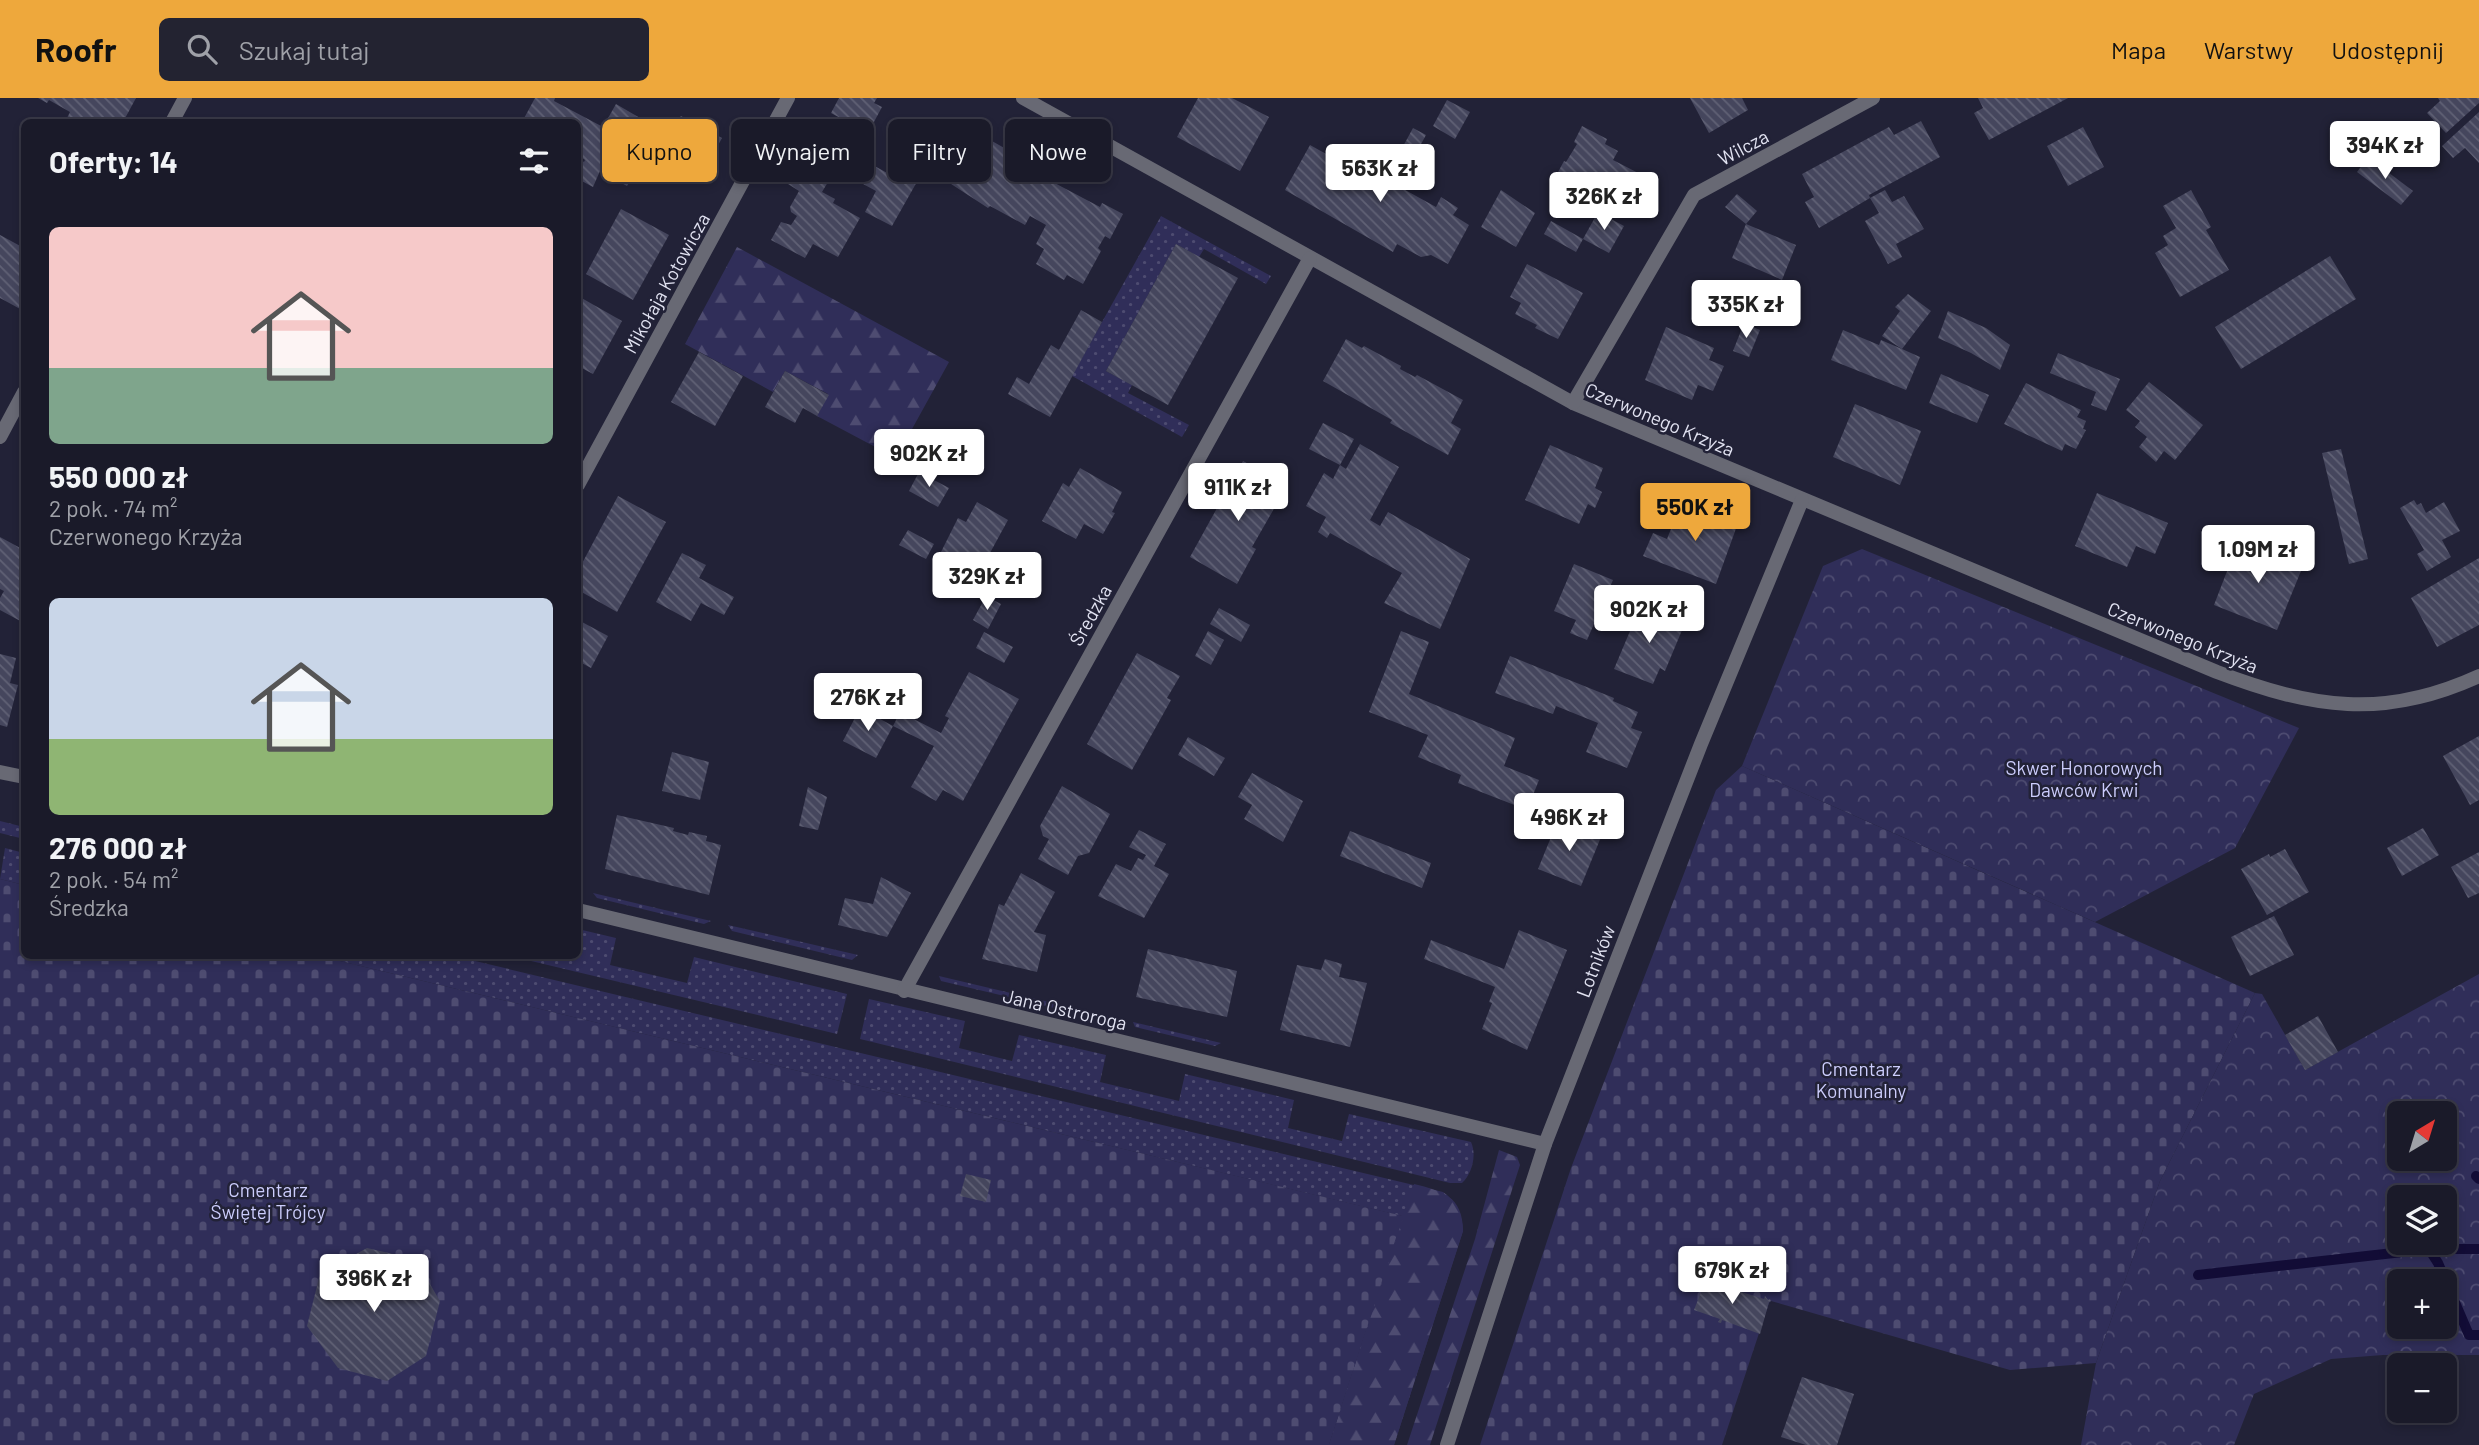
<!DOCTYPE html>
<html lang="pl">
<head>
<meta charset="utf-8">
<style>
  body { margin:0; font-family:Barlow,sans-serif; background:#232331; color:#f1f3f6; height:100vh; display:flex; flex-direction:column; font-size:26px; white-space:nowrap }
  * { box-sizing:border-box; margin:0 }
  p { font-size:23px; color:#9fa1a8 }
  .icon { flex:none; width:38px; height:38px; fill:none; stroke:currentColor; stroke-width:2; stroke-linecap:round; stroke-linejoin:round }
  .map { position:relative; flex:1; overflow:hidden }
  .panel { position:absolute; left:21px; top:21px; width:560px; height:840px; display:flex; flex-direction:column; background:#1a1a29; border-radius:10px; box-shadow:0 4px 10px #0003,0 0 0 2px #383846 }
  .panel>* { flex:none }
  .hud { position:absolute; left:602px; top:21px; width:665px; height:63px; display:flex; gap:14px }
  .needle { width:46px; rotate:38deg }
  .fabs { position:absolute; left:2387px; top:1003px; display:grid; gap:14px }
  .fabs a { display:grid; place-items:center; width:70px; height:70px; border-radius:10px; background:#1a1a29; box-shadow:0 4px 10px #0003,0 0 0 2px #383846; font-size:35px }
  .price { position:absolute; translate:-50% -60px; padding:0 16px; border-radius:7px; background:#fff; color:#222; font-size:23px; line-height:46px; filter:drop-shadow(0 2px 4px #0008) }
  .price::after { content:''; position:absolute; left:50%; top:42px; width:21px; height:16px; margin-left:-10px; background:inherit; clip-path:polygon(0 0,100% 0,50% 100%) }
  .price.selected { background:#eea83c; color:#111 }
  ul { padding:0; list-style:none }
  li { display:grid; align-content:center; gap:14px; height:371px; padding:0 28px }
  li span { display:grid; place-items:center; height:217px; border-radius:10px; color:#555 }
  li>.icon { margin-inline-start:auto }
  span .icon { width:126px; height:126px; fill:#fffc; stroke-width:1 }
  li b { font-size:30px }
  h2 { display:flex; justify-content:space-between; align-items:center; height:84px; padding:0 28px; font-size:30px }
  .tag { padding:0 24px; border-radius:10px; background:#1a1a29; box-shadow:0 4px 10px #0003,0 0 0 2px #383846; font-size:24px; line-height:63px }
  .tag.selected { background:#eea83c; color:#111 }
  header { display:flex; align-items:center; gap:42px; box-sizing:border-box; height:98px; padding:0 35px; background:#eea83c; color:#111 }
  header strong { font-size:33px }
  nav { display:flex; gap:38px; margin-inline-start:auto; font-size:24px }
  .search { width:490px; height:63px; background:#232331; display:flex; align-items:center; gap:18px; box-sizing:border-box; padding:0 24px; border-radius:10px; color:#9fa1a8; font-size:26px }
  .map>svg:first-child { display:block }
  .grass { fill:url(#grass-dots) }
  .forest { fill:url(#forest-firs) }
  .cemetery { fill:url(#cemetery-stones) }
  .park { fill:url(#park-crowns); fill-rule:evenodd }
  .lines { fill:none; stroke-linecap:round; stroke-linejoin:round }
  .stream { stroke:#120c36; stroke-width:10 }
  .building { fill:url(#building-back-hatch) }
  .street { stroke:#686974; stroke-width:14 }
  .labels { text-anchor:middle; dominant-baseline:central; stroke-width:5; stroke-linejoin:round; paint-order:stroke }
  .street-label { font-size:19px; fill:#e2e3f2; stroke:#222237 }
  .park-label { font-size:19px; fill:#cccdfc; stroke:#222237 }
</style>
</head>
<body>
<header>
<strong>Roofr</strong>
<div class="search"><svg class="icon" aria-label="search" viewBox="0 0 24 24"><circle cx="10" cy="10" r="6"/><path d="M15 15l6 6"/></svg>Szukaj tutaj</div>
<nav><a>Mapa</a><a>Warstwy</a><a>Udostępnij</a></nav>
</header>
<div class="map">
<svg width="2479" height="1347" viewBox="0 0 2479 1347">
  <defs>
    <pattern id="grass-dots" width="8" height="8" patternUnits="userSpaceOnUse" patternTransform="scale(1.75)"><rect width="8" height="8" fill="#302e59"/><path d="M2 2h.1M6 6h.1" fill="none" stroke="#4e4c71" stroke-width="1.8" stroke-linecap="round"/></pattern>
    <pattern id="forest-firs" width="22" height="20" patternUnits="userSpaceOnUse" patternTransform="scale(1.75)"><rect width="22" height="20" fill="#302e59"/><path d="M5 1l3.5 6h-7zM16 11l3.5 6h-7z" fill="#4e4c71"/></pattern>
    <pattern id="cemetery-stones" width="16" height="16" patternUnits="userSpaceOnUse" patternTransform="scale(1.75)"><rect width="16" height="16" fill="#302e59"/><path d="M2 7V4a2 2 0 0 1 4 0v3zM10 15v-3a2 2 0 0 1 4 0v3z" fill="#4e4c71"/></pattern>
    <pattern id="park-crowns" width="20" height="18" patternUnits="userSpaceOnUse" patternTransform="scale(1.75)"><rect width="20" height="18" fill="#302e59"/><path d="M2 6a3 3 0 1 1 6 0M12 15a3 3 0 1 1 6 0" fill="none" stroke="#4e4c71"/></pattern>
    <pattern id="building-back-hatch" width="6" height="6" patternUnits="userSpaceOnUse" patternTransform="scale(1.75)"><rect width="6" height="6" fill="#45465d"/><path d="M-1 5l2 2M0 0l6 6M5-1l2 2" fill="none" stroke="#606175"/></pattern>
  </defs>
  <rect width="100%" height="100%" fill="#222237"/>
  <!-- grass -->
  <g class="grass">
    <path d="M1161,118L1271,178L1266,186L1204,151L1199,159L1176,146L1106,273L1132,287L1128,295L1189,327L1182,339L1072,278Z"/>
    <path d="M0,723L24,729V741L0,735Z"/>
    <path d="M5,750L24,755V787L0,781Z"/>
    <path d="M593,795L711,823L704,826L597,800Z"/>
    <path d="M728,827L858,857L852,862L732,833Z"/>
    <path d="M578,831L616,840L610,867L687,885L694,859L847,896L837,936L510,858H578Z"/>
    <path d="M319,858H454L1443,1094C1455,1102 1463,1118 1463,1133L1394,1347H1329L1402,1118Z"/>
    <path d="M939,878L1117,920L1113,924L941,883Z"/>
    <path d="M869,901L965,923L959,950L1012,963L1019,937L1106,957L1100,984L1179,1003L1185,976L1294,1002L1288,1030L1342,1043L1349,1016L1471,1044C1477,1057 1472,1076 1462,1085H1450L860,941Z"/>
    <path d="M1133,924L1221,945L1215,948L1135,929Z"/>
  </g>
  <!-- forest -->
  <g class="forest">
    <path d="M737,149L949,264L896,360L817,318L828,296L785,273L773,294L685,246Z"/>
    <path d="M1499,1052L1517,1059L1520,1067L1430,1347H1407L1475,1141Z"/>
    <path d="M1414,1086C1442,1093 1463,1098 1463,1133L1394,1347H1329Z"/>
  </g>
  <!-- cemetery -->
  <g class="cemetery">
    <path d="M1742,668L2255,895L2160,1083L2096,1265L2010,1272L1771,1203L1769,1205L1722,1347H1480L1571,1070L1716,692Z"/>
    <path d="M0,781L24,787V858H319L1403,1118L1329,1347H0Z"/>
  </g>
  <!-- park -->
  <g class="park">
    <path d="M1862,451L2299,630L2235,750L2095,824L1742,668L1823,468Z"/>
    <path d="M2479,876V1257H2383L2331,1261L2254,1296L2234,1347H2081L2096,1265L2160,1083L2255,895L2262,896L2305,972ZM2399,1015H2445V1060H2399ZM2399,1099H2445V1144H2399ZM2399,1183H2445V1228H2399Z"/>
  </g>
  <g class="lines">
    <!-- stream -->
    <g class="stream">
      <path d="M2476,1078L2479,1081"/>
      <path d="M2429,1151H2479"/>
      <path d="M2198,1177L2429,1151L2438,1165L2469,1237H2479"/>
    </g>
  </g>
  <!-- building -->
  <g class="building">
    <path d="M38,0H136L123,24H65L70,14L49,2L47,5Z"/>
    <path d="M535,0H555L554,3L603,29L616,6L640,20L615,66L634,76L627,88L600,73L593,89L578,81V60L584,64L585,62L578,57V24H522Z"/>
    <path d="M839,0H877L874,5L882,9L868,35L831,15Z"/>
    <path d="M1198,0H1232L1269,19L1240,73L1177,39Z"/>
    <path d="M1690,0H1742L1748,12L1709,35Z"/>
    <path d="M1978,0H2068L1989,42L1974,15L1983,10Z"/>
    <path d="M2438,0H2479V5L2446,35L2427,15L2440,3Z"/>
    <path d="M1447,2L1470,14L1455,41L1433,28Z"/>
    <path d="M2479,14V65L2465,50L2453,60L2442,48Z"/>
    <path d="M681,18L722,40L699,82L658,59L665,46L661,45L670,27L674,29Z"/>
    <path d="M1921,23L1940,59L1869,97L1870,100L1819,130L1805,104L1814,99L1802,76L1889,29L1894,37Z"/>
    <path d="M1582,28L1607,41L1605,46L1618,53L1613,62L1644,78L1633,98L1605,83L1601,91L1585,82L1572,107L1569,106L1572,100L1550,89L1564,63L1566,64L1577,46L1574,44Z"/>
    <path d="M2083,29L2104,69L2068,88L2047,48Z"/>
    <path d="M1413,30L1426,37L1398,88L1436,109L1441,99L1458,110L1453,117L1469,127L1448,166L1431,157L1421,159L1397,146L1393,154L1285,92L1310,47L1382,87Z"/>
    <path d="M976,34L1052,77L1049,82L1100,109L1102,105L1123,116L1110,141L1105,138L1098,150L1101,153L1083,186L1067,177L1064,182L1036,166L1044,151L1036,146L1046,127L1030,118L1025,127L990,108L988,110L948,84Z"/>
    <path d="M853,56L889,76L893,69L918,82L892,128L865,114L876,93L843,75Z"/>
    <path d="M2368,59L2413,93L2401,107L2357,74Z"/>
    <path d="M799,67L828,84L822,94L835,101L833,105L860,120L838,159L813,146L805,160L771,142L781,124L791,127L797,118L791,114L790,109L799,93L788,86Z"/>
    <path d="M1501,92L1535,115L1516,149L1481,129Z"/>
    <path d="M1885,92L1892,104L1904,98L1924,131L1896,146L1902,159L1888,166L1865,123L1879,115L1870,100Z"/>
    <path d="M2191,92L2211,129L2206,132L2229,172L2180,199L2155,155L2168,147L2163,138L2176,130L2163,108Z"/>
    <path d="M1737,96L1757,113L1746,126L1725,109Z"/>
    <path d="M621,111L669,137L633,202L586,176Z"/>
    <path d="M1598,114L1624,128L1609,155L1583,141Z"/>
    <path d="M1551,123L1583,141L1576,154L1544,136Z"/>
    <path d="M1746,126L1796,147L1782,182L1732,160Z"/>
    <path d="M0,137L24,150V206L22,212L0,200Z"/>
    <path d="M1176,146L1238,180L1168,307L1106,273Z"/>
    <path d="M2330,158L2356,201L2241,271L2215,229Z"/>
    <path d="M1527,166L1583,195L1558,241L1535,230L1537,227L1515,216L1521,205L1510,199Z"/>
    <path d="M1908,196L1931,213L1902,251L1920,259L1906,292L1831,262L1843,232L1879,247L1881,242L1902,251L1882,238L1900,213L1895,209Z"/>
    <path d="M578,198L622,223L593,276L578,268Z"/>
    <path d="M1081,212L1102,224L1050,319L1008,296L1017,279L1029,286L1051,247L1059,252Z"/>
    <path d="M1948,213L1986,230L2010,247L2000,272L1971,255L1938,240Z"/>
    <path d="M1744,225L1760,232L1749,259L1733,253Z"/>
    <path d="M1666,229L1714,250L1709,262L1724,268L1713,293L1698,287L1692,302L1645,282Z"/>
    <path d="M1346,241L1362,250L1364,248L1401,268L1400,271L1415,279L1417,277L1463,302L1451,325L1461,331L1448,357L1390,325L1392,322L1323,283Z"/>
    <path d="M699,254L743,278L715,328L671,304Z"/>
    <path d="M2058,255L2120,281L2106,313L2091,307L2096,294L2050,275Z"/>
    <path d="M785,273L829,297L817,318L803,310L795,325L765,309Z"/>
    <path d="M1941,276L1989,297L1977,325L1929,305Z"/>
    <path d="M2149,284L2203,327L2175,362L2164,353L2156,364L2139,349L2147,339L2135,329L2140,323L2126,312Z"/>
    <path d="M2026,285L2081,312L2077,319L2086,323L2083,331L2086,332L2076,351L2065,346L2062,353L2004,326Z"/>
    <path d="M1855,306L1921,333L1900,387L1833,359Z"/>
    <path d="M1323,325L1354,341L1340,367L1309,351Z"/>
    <path d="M1360,346L1399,369L1370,422L1380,428L1388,414L1470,461L1440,531L1384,505L1402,475L1330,435L1327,440L1318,434L1326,419L1306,408L1324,375L1333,381L1340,367L1346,371Z"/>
    <path d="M1550,347L1603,370L1595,390L1602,394L1595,410L1588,406L1579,426L1525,402Z"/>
    <path d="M2341,351L2368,461L2349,466L2322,355Z"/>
    <path d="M1243,363L1287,388L1252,449L1256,451L1237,486L1190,459Z"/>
    <path d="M1080,370L1122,394L1112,414L1115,415L1103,436L1084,426L1076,441L1042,423L1063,385L1069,389Z"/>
    <path d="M919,374L949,390L938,409L909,393Z"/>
    <path d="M2097,395L2168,425L2155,456L2136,448L2127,469L2075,448Z"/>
    <path d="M618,398L666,424L617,514L578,492V473Z"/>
    <path d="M2414,402L2417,407L2421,405L2426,415L2444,404L2460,433L2442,442L2451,459L2427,473L2417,456L2424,452L2400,410Z"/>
    <path d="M1682,403L1738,425L1716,486L1643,458L1653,435L1667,441Z"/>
    <path d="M977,404L1008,422L979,475L941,454L958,420L966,424Z"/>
    <path d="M908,432L934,446L926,461L899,447Z"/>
    <path d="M0,439L24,452V525L0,512V500L4,493L0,491Z"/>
    <path d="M2239,442L2303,468L2277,532L2214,507Z"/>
    <path d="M682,455L706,467L699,480L734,499L724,517L701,505L691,523L656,504Z"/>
    <path d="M2479,460V527L2437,549L2411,500Z"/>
    <path d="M1574,466L1613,482L1587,542L1570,535L1576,522L1554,513Z"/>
    <path d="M986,498L1001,506L988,531L973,522Z"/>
    <path d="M1641,507L1685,525L1665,573L1660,570L1653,586L1614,571Z"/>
    <path d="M1219,510L1250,527L1241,544L1210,526Z"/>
    <path d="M582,524L608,538L591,570L578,563V533Z"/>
    <path d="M1208,533L1224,542L1211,567L1195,558Z"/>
    <path d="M1401,533L1429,544L1409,596L1515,640L1504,668L1539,682L1527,712L1458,685L1461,677L1418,659L1428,637L1369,614Z"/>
    <path d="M984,534L1013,549L1004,565L976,550Z"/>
    <path d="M1137,555L1180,578L1167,600L1171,602L1132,672L1087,646Z"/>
    <path d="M0,556L16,560L10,585L18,587L7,629L0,627Z"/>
    <path d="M1510,558L1614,600L1613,603L1638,614L1631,630L1642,634L1627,670L1586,654L1598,625L1556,608L1553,616L1495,595Z"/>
    <path d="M969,574L1019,601L963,703L943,692L936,703L911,689L934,648L893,628L900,614L941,635L949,620L945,618Z"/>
    <path d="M860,610L893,628L876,660L843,643Z"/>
    <path d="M2479,638V702L2470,707L2443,658Z"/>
    <path d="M1188,639L1225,660L1214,678L1178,657Z"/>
    <path d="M672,654L709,664L700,702L662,693Z"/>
    <path d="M1252,675L1303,703L1283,744L1244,721L1252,707L1238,699Z"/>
    <path d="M1062,688L1110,716L1089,755L1078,758L1068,777L1038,761L1049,741L1043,738L1040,728Z"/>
    <path d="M808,689L827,699L818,732L799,728Z"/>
    <path d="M617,717L674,730L673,733L688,737L689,734L707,738L706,743L721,747L709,797L605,771Z"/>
    <path d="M1558,722L1601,739L1581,788L1538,771Z"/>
    <path d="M2423,730L2439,757L2402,778L2387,750Z"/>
    <path d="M1139,732L1166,746L1154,768L1169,776L1144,820L1098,798L1116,766L1131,773L1138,760L1143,762L1146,757L1129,749Z"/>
    <path d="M1350,733L1431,765L1422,790L1340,758Z"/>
    <path d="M2285,751L2309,794L2267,817L2241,771L2269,756L2270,759Z"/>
    <path d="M2479,754V795L2468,800L2451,769Z"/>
    <path d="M1021,775L1055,794L1034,834L1046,837L1037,874L982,861L999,806L1004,808Z"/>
    <path d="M881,779L911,795L887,839L838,827L845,800L873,806Z"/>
    <path d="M2274,818L2294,857L2250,878L2231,839Z"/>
    <path d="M1519,832L1567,852L1527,952L1482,931L1492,905L1489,904L1495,889L1424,861L1431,842L1504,871Z"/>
    <path d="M1148,851L1237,873L1227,919L1136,899Z"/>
    <path d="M1325,861L1342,866L1339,879L1367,885L1350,949L1280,932L1297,867L1321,872Z"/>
    <path d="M2318,918L2338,954L2305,972L2285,937Z"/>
    <path d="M966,1076L991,1082L986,1104L960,1098Z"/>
    <path d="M367,1150L415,1161L440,1203L426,1258L387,1283L338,1270L307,1228L320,1176Z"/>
    <path d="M1705,1178L1707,1182L1730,1190V1187H1733L1732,1191L1764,1201L1765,1198L1768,1202L1770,1201L1771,1203L1769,1204L1760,1236L1722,1222L1721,1225L1718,1224L1720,1221L1694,1212L1703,1189V1179Z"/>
    <path d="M1802,1279L1854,1296L1837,1347H1806L1781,1339Z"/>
  </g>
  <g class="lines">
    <!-- street -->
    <g class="street">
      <path d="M1023,0L1573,305L2217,574C2312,610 2383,622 2479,578"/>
      <path d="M172,24L185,0"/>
      <path d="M1573,305L1694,97L1873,0"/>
      <path d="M0,339L24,294"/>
      <path d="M578,387L788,0"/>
      <path d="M0,674L24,679"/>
      <path d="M578,812L1545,1046"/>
      <path d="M904,893L1310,160"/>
      <path d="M1447,1347L1545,1046L1701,646L1802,402"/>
    </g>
  </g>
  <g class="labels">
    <!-- street labels -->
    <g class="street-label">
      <text transform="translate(1743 49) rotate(-28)">Wilcza</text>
      <text transform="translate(666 185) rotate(-61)">Mikołaja Kotowicza</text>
      <text transform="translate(1660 321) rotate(23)">Czerwonego Krzyża</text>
      <text transform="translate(1090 517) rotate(-61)">Średzka</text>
      <text transform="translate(2183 539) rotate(22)">Czerwonego Krzyża</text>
      <text transform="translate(1595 863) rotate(-69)">Lotników</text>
      <text transform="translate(1065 911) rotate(13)">Jana Ostroroga</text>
    </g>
    <!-- park labels -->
    <g class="park-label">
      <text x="2084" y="669">Skwer Honorowych<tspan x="2084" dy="22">Dawców Krwi</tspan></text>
      <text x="1861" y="970">Cmentarz<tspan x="1861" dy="22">Komunalny</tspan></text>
      <text x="268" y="1091">Cmentarz<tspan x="268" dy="22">Świętej Trójcy</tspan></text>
    </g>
  </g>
</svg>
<div class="fabs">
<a><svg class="needle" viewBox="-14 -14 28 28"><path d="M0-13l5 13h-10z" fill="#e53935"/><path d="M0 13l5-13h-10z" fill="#9fa1a8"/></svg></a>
<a><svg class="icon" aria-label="layers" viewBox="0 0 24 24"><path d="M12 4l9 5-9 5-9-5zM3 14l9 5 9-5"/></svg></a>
<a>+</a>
<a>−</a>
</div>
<b class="price" style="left:2385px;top:83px">394K zł</b>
<b class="price" style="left:1380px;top:106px">563K zł</b>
<b class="price" style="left:1604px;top:134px">326K zł</b>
<b class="price" style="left:1746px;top:242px">335K zł</b>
<b class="price" style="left:929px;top:391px">902K zł</b>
<b class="price" style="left:1238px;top:425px">911K zł</b>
<b class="price selected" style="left:1695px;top:445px">550K zł</b>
<b class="price" style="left:2258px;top:487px">1.09M zł</b>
<b class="price" style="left:987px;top:514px">329K zł</b>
<b class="price" style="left:1649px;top:547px">902K zł</b>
<b class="price" style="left:868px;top:635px">276K zł</b>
<b class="price" style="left:1569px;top:755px">496K zł</b>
<b class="price" style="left:1732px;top:1208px">679K zł</b>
<b class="price" style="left:374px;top:1216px">396K zł</b>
<div class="hud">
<a class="tag selected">Kupno</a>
<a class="tag">Wynajem</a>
<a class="tag">Filtry</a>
<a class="tag">Nowe</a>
</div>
<section class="panel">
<h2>Oferty: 14<svg class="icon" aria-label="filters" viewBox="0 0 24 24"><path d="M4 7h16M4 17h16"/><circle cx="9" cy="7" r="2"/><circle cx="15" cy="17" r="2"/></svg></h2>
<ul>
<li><span style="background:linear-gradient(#f6c9c9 65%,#7fa58c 0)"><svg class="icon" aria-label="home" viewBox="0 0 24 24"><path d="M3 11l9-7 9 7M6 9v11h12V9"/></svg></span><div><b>550 000 zł</b><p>2 pok. · 74 m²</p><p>Czerwonego Krzyża</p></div></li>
<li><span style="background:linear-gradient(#c9d6e8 65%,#8fb573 0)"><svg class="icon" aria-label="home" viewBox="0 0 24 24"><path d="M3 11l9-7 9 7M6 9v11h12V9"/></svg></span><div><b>276 000 zł</b><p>2 pok. · 54 m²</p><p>Średzka</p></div></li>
</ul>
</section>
</div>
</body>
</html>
